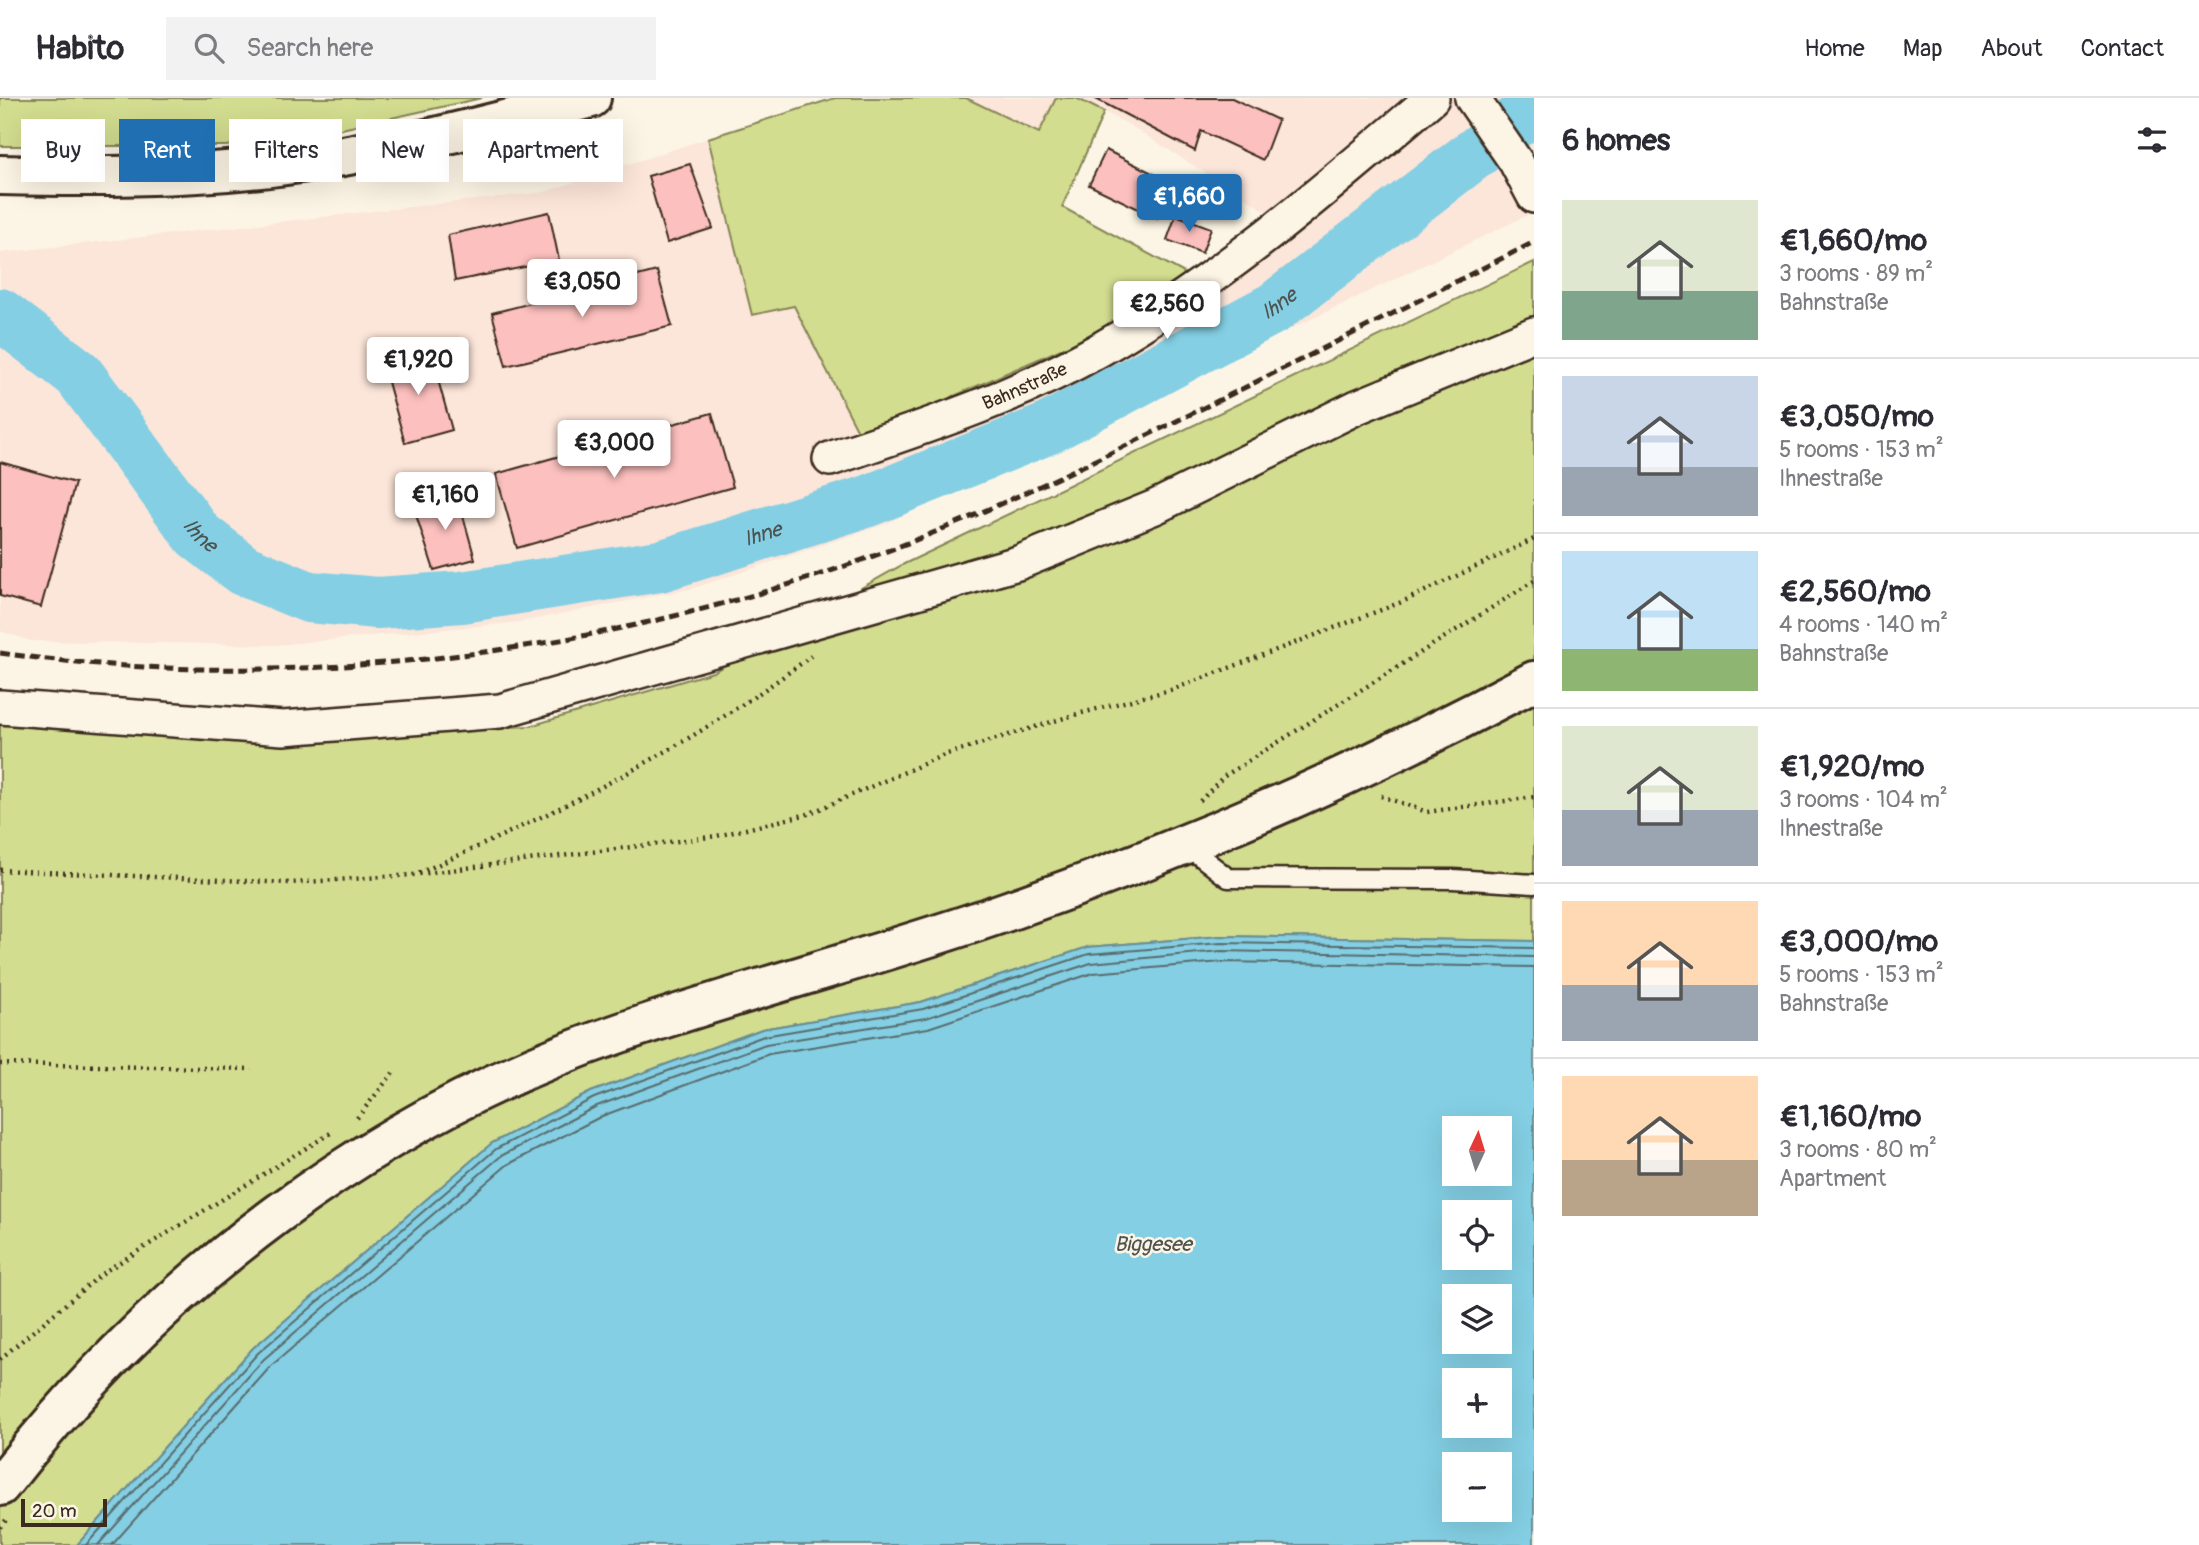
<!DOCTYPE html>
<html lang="en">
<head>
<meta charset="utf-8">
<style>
  body { margin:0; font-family:Pangolin,sans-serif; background:#f2f2f3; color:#2b2b33; height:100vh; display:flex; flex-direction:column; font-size:26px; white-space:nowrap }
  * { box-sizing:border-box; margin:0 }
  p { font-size:23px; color:#7c7c81 }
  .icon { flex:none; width:38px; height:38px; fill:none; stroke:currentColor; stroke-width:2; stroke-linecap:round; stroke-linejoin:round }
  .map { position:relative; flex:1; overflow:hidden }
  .side { display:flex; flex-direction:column; background:#fff; width:665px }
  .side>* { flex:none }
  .banner { position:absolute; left:21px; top:21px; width:665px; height:63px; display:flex; gap:14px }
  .needle { width:46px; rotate:4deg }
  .fabs { position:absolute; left:1442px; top:1018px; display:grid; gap:14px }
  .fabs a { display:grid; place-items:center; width:70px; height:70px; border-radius:0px; background:#fff; box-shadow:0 7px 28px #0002; font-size:35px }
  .scale { position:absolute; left:21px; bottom:18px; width:86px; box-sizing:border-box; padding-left:7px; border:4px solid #3b2a1e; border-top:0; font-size:19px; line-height:24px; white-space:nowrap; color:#3b2a1e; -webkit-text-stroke:5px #fcf5e5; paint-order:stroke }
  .price { position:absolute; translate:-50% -60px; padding:0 16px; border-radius:7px; background:#fff; color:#222; font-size:23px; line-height:46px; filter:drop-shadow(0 2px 4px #0008) }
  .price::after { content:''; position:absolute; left:50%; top:42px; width:21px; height:16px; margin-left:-10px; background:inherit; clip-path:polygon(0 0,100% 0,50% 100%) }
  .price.selected { background:#1f6fb2; color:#fff }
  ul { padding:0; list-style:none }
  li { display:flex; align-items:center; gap:21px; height:175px; padding:0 28px }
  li+li { border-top:2px solid #e1e1e2 }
  li span { display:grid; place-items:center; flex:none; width:196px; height:140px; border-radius:0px; color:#555 }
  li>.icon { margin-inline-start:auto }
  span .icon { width:84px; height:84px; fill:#fffc; stroke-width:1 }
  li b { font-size:30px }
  h2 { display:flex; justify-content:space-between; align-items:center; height:84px; padding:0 28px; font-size:30px }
  .chip { padding:0 24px; border-radius:0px; background:#fff; box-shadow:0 7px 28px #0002; font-size:24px; line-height:63px }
  .chip.selected { background:#1f6fb2; color:#fff }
  header { display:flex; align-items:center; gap:42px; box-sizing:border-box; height:98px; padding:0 35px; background:#fff; border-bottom:2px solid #e1e1e2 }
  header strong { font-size:33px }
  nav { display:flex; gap:38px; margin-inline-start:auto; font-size:24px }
  .search { width:490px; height:63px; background:#f2f2f3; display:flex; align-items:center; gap:18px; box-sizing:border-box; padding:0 24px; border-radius:0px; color:#7c7c81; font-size:26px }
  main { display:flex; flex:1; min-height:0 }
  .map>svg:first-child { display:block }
  .built { fill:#fce5d9 }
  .green { fill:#d2dd90; stroke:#868457; stroke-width:2 }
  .water { fill:#84cfe4; stroke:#678d95; stroke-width:2; fill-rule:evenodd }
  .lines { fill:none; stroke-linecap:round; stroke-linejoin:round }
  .shore { stroke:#586c6d; stroke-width:2 }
  .river { stroke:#84cfe4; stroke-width:52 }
  .building { fill:#fcc0be; stroke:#3b2a1e; stroke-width:2 }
  .lane-casing { stroke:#3b2a1e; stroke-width:23 }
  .street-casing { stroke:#3b2a1e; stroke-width:38 }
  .secondary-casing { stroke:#3b2a1e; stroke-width:44 }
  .path { stroke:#3b2a1e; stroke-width:4.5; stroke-dasharray:2 5; stroke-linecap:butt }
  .lane { stroke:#fcf5e5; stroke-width:18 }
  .street { stroke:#fcf5e5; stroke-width:33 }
  .secondary { stroke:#fcf5e5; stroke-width:38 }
  .rail { stroke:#3b2a1e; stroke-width:5; stroke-dasharray:10 5; stroke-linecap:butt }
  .labels { text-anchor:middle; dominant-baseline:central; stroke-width:5; stroke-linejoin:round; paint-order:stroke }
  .street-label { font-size:19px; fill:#3b2a1e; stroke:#fcf5e5 }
  .water-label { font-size:21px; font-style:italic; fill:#4d5350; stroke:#fcf5e5 }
</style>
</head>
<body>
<header>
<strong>Habito</strong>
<div class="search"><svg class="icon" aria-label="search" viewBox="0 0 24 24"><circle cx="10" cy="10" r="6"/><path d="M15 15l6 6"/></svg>Search here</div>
<nav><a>Home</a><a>Map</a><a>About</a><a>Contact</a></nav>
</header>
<main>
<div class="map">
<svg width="1534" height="1447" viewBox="0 0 1534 1447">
  <rect width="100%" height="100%" fill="#fcf5e5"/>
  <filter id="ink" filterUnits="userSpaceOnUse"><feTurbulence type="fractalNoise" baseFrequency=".0143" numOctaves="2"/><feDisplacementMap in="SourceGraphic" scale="14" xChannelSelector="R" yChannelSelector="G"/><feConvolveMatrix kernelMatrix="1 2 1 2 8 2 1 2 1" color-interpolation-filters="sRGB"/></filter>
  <g filter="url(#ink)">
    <!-- built -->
    <g class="built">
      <path d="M966,0H1056L1039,35Z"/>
      <path d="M1076,0H1534V114L883,427L694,490L520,524L275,547L31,543L0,533V155L544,94L708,40L752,217L794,207L861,339L984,284L1188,177L1269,115L1126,25Z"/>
    </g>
    <!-- green -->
    <g class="green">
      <path d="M0,0H482L319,36L226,48H0Z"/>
      <path d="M835,0H966L1039,35L1056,0H1076L1104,14L1062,109L1188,177L1127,222L861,339L794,208L752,217L708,40Z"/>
      <path d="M1534,164V843L1221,838L1088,849L921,904L762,931L591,994L492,1045L253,1250L77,1447H0V615L264,641L530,628L713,574L902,467Z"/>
    </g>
    <!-- water -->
    <path class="water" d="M1221,838L1534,843V1447H77L253,1250L492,1045L591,994L762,931L921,904L1088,849ZM1454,1031H1500V1076H1454ZM1454,1115H1500V1160H1454ZM1454,1199H1500V1244H1454ZM1454,1283H1500V1328H1454ZM1454,1367H1500V1412H1454Z"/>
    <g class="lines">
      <!-- shore -->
      <g class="shore">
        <path d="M86,1447L258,1255L496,1051L594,1000L764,938L923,911L1089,856L1221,845L1534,850"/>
        <path d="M98,1447L264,1261L501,1058L597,1008L766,946L926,920L1091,865L1221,853L1534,859"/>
        <path d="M112,1447L271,1268L507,1067L602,1018L769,956L928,930L1093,875L1222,864L1534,869"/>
      </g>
      <!-- river -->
      <path class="river" id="s1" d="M0,216L78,276L198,437L243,472L309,499L378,505L462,499L660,468L868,403L1047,331L1274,210L1534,10"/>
    </g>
    <!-- building -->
    <g class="building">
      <path d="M1094,0H1232L1278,22L1263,62L1201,33L1195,53Z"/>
      <path d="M1106,52L1174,86L1157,120L1089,87Z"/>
      <path d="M690,66L713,130L667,145L648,78Z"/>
      <path d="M549,114L559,162L455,183L448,137Z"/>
      <path d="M1176,117L1211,130L1202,155L1167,142Z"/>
      <path d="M657,173L672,228L506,268L492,215Z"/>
      <path d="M430,253L452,332L405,345L383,266Z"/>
      <path d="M712,315L733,389L517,450L496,376Z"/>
      <path d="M0,364L75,385L41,509L0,498Z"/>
      <path d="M457,396L475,461L434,472L413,408Z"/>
    </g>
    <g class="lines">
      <!-- lane casing -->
      <g class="lane-casing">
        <path id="lane" d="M1187,748L1228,780L1453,781L1534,786"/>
      </g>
      <!-- street casing -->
      <g class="street-casing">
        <g id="street">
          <path d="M1472,0L1516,64L1534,98"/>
          <path id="s2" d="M830,361C921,330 1015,300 1099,252C1220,183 1327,90 1432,0"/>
          <path d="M0,609L283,630L500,613L1018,465L1155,409L1357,309L1534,236"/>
        </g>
      </g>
      <!-- secondary casing -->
      <g class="secondary-casing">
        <g id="secondary">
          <path d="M0,77C90,79 180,79 270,69C379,56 486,27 591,0"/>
          <path d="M0,1388C159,1184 373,1019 620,935C748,891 880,858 1008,813C1192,749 1362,675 1534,583"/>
        </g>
      </g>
      <!-- path -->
      <g class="path">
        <path d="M1381,698L1427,714L1534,699"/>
        <path d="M1200,703L1223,679L1534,483"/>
        <path d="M0,772L290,785L412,777L717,738L808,716L944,657L1074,617L1174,591L1402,504L1534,441"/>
        <path d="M419,775C556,715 691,649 811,558"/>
        <path d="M0,966L252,971"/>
        <path d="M357,1020L393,975"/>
        <path d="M0,1261L104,1174L334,1033"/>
        <path d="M0,1429L7,1421"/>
      </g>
      <!-- lane -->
      <use href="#lane" class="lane"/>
      <!-- street -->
      <use href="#street" class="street"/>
      <!-- secondary -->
      <use href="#secondary" class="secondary"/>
      <!-- rail -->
      <path class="rail" d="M0,555C285,596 595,558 865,461C952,430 1036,390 1119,351C1258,284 1396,214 1534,144"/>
    </g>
  </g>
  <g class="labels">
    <!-- street labels -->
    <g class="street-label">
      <text stroke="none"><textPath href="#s2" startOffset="208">Bahnstraße</textPath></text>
    </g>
    <!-- water labels -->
    <g class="water-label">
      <text stroke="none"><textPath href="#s1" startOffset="1456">Ihne</textPath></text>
      <text stroke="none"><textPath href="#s1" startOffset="301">Ihne</textPath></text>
      <text stroke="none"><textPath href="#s1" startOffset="889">Ihne</textPath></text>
      <text x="1153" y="1146">Biggesee</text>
    </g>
  </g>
</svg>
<div class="fabs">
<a><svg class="needle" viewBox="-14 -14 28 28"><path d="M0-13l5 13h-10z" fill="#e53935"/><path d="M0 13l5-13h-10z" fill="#7c7c81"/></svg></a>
<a><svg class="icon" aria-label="locate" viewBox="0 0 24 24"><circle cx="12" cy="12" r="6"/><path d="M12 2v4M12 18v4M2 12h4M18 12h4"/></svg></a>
<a><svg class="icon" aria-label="layers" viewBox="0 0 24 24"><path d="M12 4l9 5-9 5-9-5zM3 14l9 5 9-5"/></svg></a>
<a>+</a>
<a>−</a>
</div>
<div class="scale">20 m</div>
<b class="price selected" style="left:1189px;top:136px">€1,660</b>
<b class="price" style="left:582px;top:221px">€3,050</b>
<b class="price" style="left:1167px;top:243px">€2,560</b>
<b class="price" style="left:418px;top:299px">€1,920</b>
<b class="price" style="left:614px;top:382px">€3,000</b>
<b class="price" style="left:445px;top:434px">€1,160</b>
<div class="banner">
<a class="chip">Buy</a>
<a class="chip selected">Rent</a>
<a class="chip">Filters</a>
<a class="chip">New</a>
<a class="chip">Apartment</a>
</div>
</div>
<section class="side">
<h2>6 homes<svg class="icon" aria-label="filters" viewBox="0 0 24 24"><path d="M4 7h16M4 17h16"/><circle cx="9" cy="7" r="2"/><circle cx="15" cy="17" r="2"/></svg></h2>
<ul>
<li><span style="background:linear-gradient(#dfe7d0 65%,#7fa58c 0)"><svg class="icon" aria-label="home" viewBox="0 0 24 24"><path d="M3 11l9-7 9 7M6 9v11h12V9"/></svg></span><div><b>€1,660/mo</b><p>3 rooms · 89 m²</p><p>Bahnstraße</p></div></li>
<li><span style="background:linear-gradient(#c9d6e8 65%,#9aa5b1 0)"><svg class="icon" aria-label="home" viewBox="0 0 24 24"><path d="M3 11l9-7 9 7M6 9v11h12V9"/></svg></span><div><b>€3,050/mo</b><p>5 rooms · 153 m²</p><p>Ihnestraße</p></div></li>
<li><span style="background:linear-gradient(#bfe0f5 70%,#8fb573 0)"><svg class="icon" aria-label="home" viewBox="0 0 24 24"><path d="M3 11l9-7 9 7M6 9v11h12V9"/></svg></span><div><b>€2,560/mo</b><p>4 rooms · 140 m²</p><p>Bahnstraße</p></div></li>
<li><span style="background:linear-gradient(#dfe7d0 60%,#9aa5b1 0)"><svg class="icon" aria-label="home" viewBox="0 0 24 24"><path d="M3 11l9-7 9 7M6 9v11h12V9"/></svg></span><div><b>€1,920/mo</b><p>3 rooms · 104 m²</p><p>Ihnestraße</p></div></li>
<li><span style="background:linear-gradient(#ffd9b3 60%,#9aa5b1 0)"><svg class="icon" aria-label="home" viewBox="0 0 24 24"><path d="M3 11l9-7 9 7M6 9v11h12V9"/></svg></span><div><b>€3,000/mo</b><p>5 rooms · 153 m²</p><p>Bahnstraße</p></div></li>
<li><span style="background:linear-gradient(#ffd9b3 60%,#b9a48a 0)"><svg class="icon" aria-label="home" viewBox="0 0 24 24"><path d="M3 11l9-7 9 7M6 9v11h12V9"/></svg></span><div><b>€1,160/mo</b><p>3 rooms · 80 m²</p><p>Apartment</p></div></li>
</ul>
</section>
</main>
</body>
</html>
